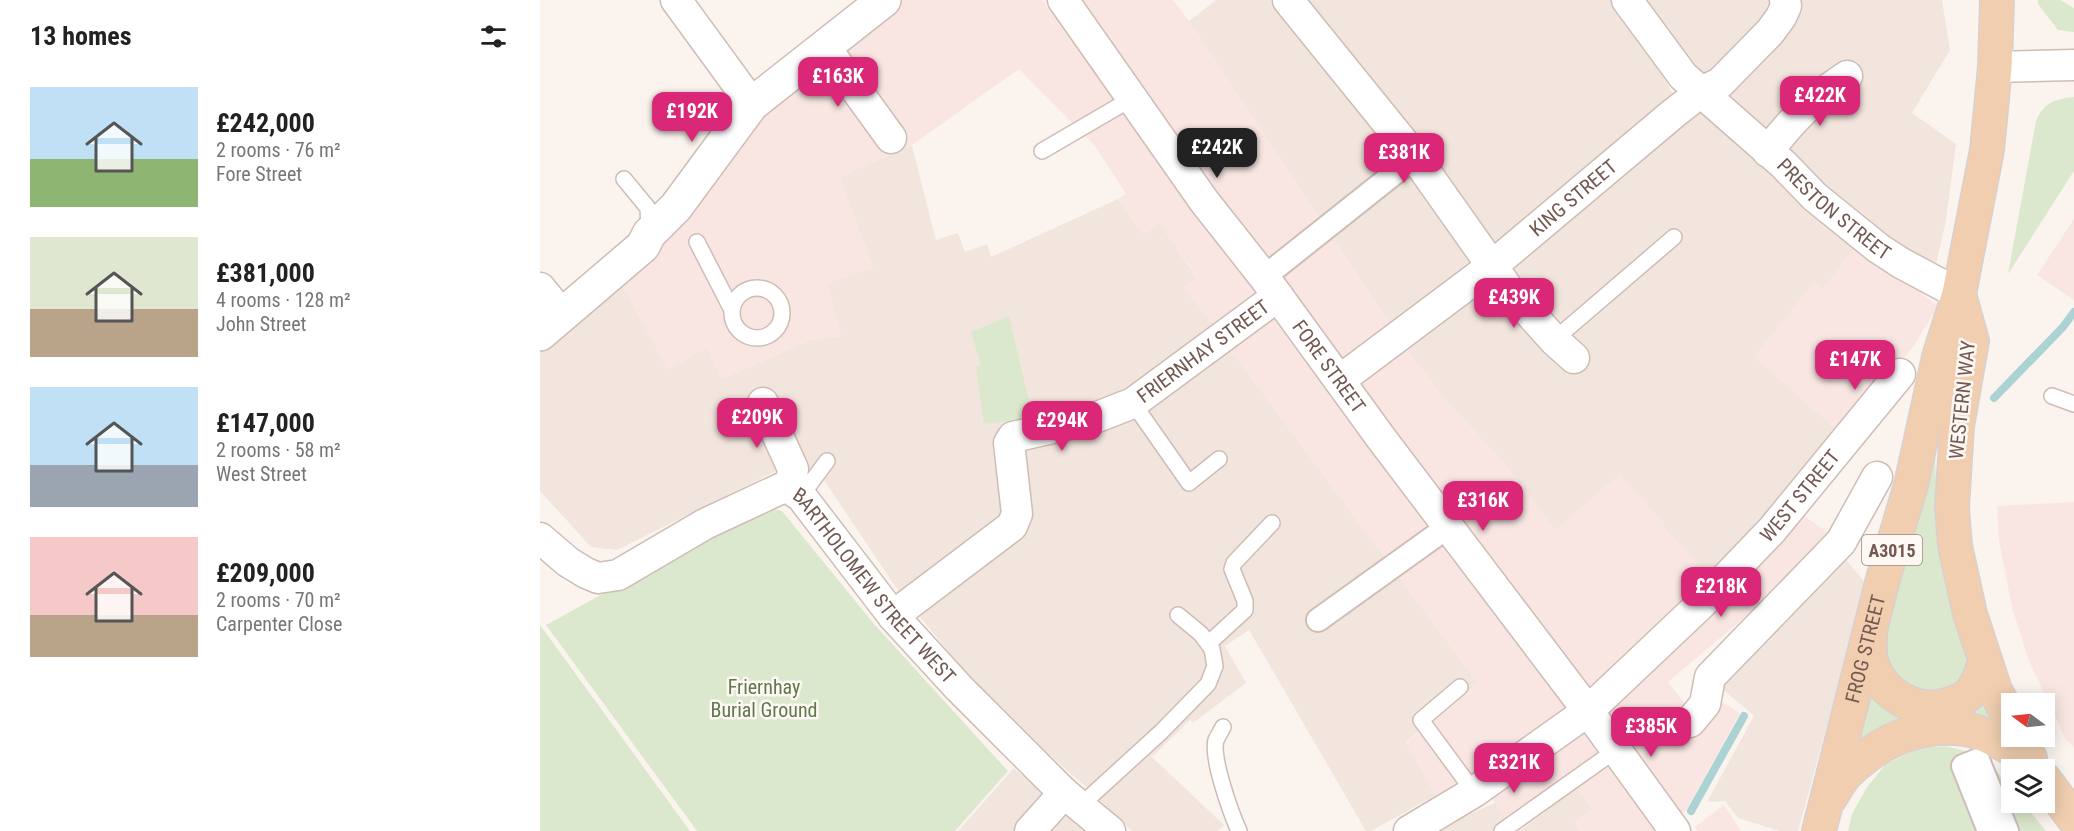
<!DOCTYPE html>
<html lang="en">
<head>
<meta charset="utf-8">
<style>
  body { margin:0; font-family:"Roboto Condensed",sans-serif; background:#f6f6f6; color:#222; height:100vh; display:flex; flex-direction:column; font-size:22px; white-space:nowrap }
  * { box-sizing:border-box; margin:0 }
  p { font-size:20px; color:#767676 }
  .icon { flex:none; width:33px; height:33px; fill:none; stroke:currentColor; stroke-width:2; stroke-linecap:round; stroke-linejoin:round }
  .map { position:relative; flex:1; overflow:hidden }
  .sheet { display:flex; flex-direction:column; background:#fff; width:540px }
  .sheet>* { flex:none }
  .needle { width:39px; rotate:285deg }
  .fabs { position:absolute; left:1461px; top:693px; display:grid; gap:12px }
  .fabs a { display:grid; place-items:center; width:54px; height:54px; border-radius:0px; background:#fff; box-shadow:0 3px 15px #0003; font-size:30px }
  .price { position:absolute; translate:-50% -51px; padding:0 14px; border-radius:12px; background:#db2777; color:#fff; font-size:20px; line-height:39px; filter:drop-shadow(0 2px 3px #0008) }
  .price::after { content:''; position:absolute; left:50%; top:36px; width:18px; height:14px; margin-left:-9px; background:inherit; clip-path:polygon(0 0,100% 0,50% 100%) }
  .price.active { background:#222; color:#fff }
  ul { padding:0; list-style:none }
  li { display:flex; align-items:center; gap:18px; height:150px; padding:0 30px }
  li span { display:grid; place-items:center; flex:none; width:168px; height:120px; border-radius:0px; color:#555 }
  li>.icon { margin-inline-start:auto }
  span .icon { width:72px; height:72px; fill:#fffc; stroke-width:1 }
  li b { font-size:26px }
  h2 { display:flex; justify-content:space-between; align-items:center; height:72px; padding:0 30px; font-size:26px }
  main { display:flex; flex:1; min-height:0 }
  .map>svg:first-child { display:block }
  .residential { fill:#f2e5dd }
  .commercial { fill:#f9e6e3 }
  .green { fill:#dce8cd }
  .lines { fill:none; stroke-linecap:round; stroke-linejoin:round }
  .stream { stroke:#abd3d3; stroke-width:8 }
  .service-casing { stroke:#cebdb6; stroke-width:18 }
  .pedestrian-casing { stroke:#cebdb6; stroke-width:26 }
  .minor-casing { stroke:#cebdb6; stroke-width:33 }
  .tertiary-casing { stroke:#cebdb6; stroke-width:36 }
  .primary-casing { stroke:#d8d1cf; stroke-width:36 }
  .service { stroke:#fff; stroke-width:15 }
  .pedestrian { stroke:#fff; stroke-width:22 }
  .minor { stroke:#fff; stroke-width:30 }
  .tertiary { stroke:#fff; stroke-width:33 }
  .primary { stroke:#f0ceaf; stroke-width:33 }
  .labels { text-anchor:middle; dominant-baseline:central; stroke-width:5; stroke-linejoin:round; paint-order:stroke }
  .shield { fill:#fdf8f4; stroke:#9d8983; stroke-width:1.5 }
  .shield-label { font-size:18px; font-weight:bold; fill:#745952 }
  .street-label { font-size:20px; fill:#745952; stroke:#fdf8f4 }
  .park-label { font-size:20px; fill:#5f784c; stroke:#fdf8f4 }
</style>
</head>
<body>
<main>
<section class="sheet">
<h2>13 homes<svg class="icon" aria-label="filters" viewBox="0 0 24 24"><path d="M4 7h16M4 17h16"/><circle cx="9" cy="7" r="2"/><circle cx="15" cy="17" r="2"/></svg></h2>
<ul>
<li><span style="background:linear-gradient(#bfe0f5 60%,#8fb573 0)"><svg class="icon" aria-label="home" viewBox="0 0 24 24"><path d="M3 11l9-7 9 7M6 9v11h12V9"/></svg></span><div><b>£242,000</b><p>2 rooms · 76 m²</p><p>Fore Street</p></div></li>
<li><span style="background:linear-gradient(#dfe7d0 60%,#b9a48a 0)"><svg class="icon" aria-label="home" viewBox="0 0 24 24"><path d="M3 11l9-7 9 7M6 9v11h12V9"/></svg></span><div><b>£381,000</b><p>4 rooms · 128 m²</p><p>John Street</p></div></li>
<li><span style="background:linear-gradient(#bfe0f5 65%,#9aa5b1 0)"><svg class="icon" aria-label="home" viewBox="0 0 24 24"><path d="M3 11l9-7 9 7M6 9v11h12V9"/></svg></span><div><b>£147,000</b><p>2 rooms · 58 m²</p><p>West Street</p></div></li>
<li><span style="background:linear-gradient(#f6c9c9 65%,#b9a48a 0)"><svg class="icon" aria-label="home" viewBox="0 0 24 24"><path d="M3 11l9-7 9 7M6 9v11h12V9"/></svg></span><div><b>£209,000</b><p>2 rooms · 70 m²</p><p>Carpenter Close</p></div></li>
</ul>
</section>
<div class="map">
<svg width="1534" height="831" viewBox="0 0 1534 831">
  <rect width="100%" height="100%" fill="#fbf4ee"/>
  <!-- residential -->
  <g class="residential">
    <path d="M676,0H1076L1094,24L1134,96L1175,115L1318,243L1283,290L1275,281L1300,433L1174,582L1122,526L1124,523L1015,530L965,464L906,401L869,353L649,21Z"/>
    <path d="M1102,0H1402L1410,50L1372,113L1416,144L1406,220L1397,261L1384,264L1349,249L1247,159L1183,88L1143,57Z"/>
    <path d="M372,145L396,240L418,233L425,252L447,244L451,257L578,199L603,234L620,223L657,278L644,287L681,334L685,342L938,683L866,742L896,795L831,831H826L709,630L685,646L706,683L653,723L650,720L612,757L684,825L678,831H592L553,793L448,701L355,586L282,477L267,467L246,466L77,550L51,547L0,491V351L80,282L168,347L181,379L270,340L301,336L287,283L333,267L299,177Z"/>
    <path d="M1302,555L1324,581L1323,594L1258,831H1240L1198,818L1185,801L1167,802L1214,716L1178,685Z"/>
    <path d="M474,768L551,831H418Z"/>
    <path d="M1037,787L1056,813L1040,831H980Z"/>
    <path d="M959,801L977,831H897L908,824Z"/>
  </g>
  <!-- commercial -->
  <g class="commercial">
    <path d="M356,0H503L653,210L723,301L681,334L644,287L657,277L620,223L603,234L578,199L586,194L555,146L479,69L372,145L299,177L333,267L287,283L301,336L270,340L181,379L167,348L128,370L80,282L134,234L197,145L232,102Z"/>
    <path d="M531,0H633L649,21L869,353L906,401L965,464L1015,530L1080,474L1124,523L1122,526L1174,582L1257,511L1289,533L1244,584L1128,682L1146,705L1164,691L1200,713L1147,809L1142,813Z"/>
    <path d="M1534,219V300L1497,275Z"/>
    <path d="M1318,243L1398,306L1374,346L1300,433L1214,357L1275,281L1283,290Z"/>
    <path d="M729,310L774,372L890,522L1026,708L976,746L896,795L866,743L938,683L685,342Z"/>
    <path d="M1534,502V747L1526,740L1489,661L1472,608L1459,540L1457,506Z"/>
    <path d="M1044,730L1124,831H1039L1034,822L1053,808L1033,782L972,828L951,797Z"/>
    <path d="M1184,805L1201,831H1157L1155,827Z"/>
  </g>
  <!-- green -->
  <g class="green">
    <path d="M1498,0H1520L1534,8V32L1518,30L1498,4Z"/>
    <path d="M1534,97V171L1468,274L1496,121C1504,102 1515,99 1534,97Z"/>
    <path d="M469,316L493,418L444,424L436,367L441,365L431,332Z"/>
    <path d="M1395,454C1397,502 1397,552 1409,599C1414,619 1429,638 1429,659C1428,668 1422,676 1416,682C1389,704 1349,681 1346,648C1344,634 1350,616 1352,603C1355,586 1357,569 1362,554C1372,520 1384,487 1395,454Z"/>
    <path d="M227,507L242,511L334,624L468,771L415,831H157L6,625L119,563Z"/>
    <path d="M0,625L150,831H0Z"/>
    <path d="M1335,680L1343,693L1443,694L1451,720L1319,744Z"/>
    <path d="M1406,746L1436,754L1451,764L1471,789L1472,802L1483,803L1506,831H1308L1312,814L1327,787L1345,765L1379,748Z"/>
  </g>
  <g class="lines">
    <!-- stream -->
    <g class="stream">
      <path d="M1454,398L1523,327L1534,312"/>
      <path d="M1151,811L1204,716"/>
    </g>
    <!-- service casing -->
    <g class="service-casing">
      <g id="service">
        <path d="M502,151L591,99"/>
        <path d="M84,179L108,208L109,231"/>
        <path d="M157,242L192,310"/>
        <circle cx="217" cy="313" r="25"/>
        <path d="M1014,340L1134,237"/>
        <path d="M1512,396L1534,404"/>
        <path d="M593,403L649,483L679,459"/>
        <path d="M261,496L287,461"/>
        <path d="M669,643L705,610V601L692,569L694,563L732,523"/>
        <path d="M920,687L881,720L934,792"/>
        <path d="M683,727C681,731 678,736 676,740C671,758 691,813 699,831"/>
        <path d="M540,806L621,732L668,684L675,666L672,649L661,634L638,615"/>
        <path d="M962,831L1076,750"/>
      </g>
    </g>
    <!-- pedestrian casing -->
    <g class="pedestrian-casing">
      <g id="pedestrian">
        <path d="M724,277L875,157"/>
        <path d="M778,620L909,526"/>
        <path d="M1449,831L1423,766L1438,760L1467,831"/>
      </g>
    </g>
    <!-- minor casing -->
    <g class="minor-casing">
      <g id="minor">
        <path d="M136,0L212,104"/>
        <path id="s1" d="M523,0L664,201L724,277L841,438L1048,711L1135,831"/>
        <path d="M748,0L875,157L969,290L1014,340L1034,358"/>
        <path id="s2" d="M1087,0L1143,76L1243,164L1275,197L1338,248L1361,263L1419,294"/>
        <path d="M285,47L351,138"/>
        <path d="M1455,67L1534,65"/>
        <path d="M1228,152C1250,121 1276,96 1307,76"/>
        <path d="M0,288L23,316"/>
        <path id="s3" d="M800,380L952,266L1134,113L1161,92L1180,83L1230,32L1241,17L1246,6L1245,0"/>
        <path d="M223,403L253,469L250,489"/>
        <path id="s4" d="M0,538L28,562L46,573L58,578L78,575L165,524L242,488L250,489L261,496L353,616L419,688L524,793L570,831"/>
        <path id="s5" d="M353,616L472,526L477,514L469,443L473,437L552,419L593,403L738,296"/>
        <path d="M1150,722L1165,704L1170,677L1301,542L1337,477"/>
        <path d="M490,831L524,793"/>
        <path id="s6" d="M869,831L934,792L1048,711L1159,606L1232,530L1360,374"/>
      </g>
    </g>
    <!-- tertiary casing -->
    <g class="tertiary-casing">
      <path id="tertiary" d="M0,334L103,246L109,234L136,207L212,104L344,0"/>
    </g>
    <!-- primary casing -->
    <g class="primary-casing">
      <g id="primary">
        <path d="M1457,0L1455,67L1447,150L1419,294L1432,341L1417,426L1412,508L1415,546L1430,614L1455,690L1472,722"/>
        <path d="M1330,636C1330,645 1329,656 1332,664C1342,694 1376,715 1407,705C1417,702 1429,697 1434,688C1439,681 1442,670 1445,662"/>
        <path d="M1504,779L1534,819"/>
        <path d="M1290,798C1296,789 1301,778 1309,771C1343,739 1384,721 1431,730C1448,734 1474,751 1490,758"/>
        <path id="s7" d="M1279,831L1343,579L1371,485L1399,357L1419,294"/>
      </g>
    </g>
    <!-- service -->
    <use href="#service" class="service"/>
    <!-- pedestrian -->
    <use href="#pedestrian" class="pedestrian"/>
    <!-- minor -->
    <use href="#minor" class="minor"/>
    <!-- tertiary -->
    <use href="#tertiary" class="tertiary"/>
    <!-- primary -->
    <use href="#primary" class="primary"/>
  </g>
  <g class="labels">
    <!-- shield labels -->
    <rect class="shield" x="1322" y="535" width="60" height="30" rx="4.5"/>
    <g class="shield-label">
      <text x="1352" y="550">A3015</text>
    </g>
    <!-- street labels -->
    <g class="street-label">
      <text stroke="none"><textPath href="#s3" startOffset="296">KING STREET</textPath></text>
      <text stroke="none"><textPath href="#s2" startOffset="296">PRESTON STREET</textPath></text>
      <text stroke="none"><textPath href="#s5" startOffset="453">FRIERNHAY STREET</textPath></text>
      <text stroke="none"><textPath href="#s1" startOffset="453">FORE STREET</textPath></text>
      <text transform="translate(1422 400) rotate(-84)">WESTERN WAY</text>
      <text stroke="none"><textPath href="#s6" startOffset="518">WEST STREET</textPath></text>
      <text stroke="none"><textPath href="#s4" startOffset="414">BARTHOLOMEW STREET WEST</textPath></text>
      <text stroke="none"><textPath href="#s7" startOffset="188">FROG STREET</textPath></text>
    </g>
    <!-- park labels -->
    <g class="park-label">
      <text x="224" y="687">Friernhay<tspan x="224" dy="23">Burial Ground</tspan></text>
    </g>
  </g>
</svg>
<div class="fabs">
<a><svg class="needle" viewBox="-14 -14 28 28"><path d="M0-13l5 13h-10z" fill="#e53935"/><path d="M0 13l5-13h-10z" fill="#767676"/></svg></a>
<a><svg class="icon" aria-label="layers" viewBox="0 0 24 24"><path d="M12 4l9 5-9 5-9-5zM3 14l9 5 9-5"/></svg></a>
</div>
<b class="price" style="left:298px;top:108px">£163K</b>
<b class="price" style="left:1280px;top:127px">£422K</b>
<b class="price" style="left:152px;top:143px">£192K</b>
<b class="price active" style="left:677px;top:179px">£242K</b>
<b class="price" style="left:864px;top:184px">£381K</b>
<b class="price" style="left:974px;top:329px">£439K</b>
<b class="price" style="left:1315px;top:391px">£147K</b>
<b class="price" style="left:217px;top:449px">£209K</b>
<b class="price" style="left:522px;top:452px">£294K</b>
<b class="price" style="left:943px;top:532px">£316K</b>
<b class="price" style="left:1181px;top:618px">£218K</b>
<b class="price" style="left:1111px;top:758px">£385K</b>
<b class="price" style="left:974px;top:794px">£321K</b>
</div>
</main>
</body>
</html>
